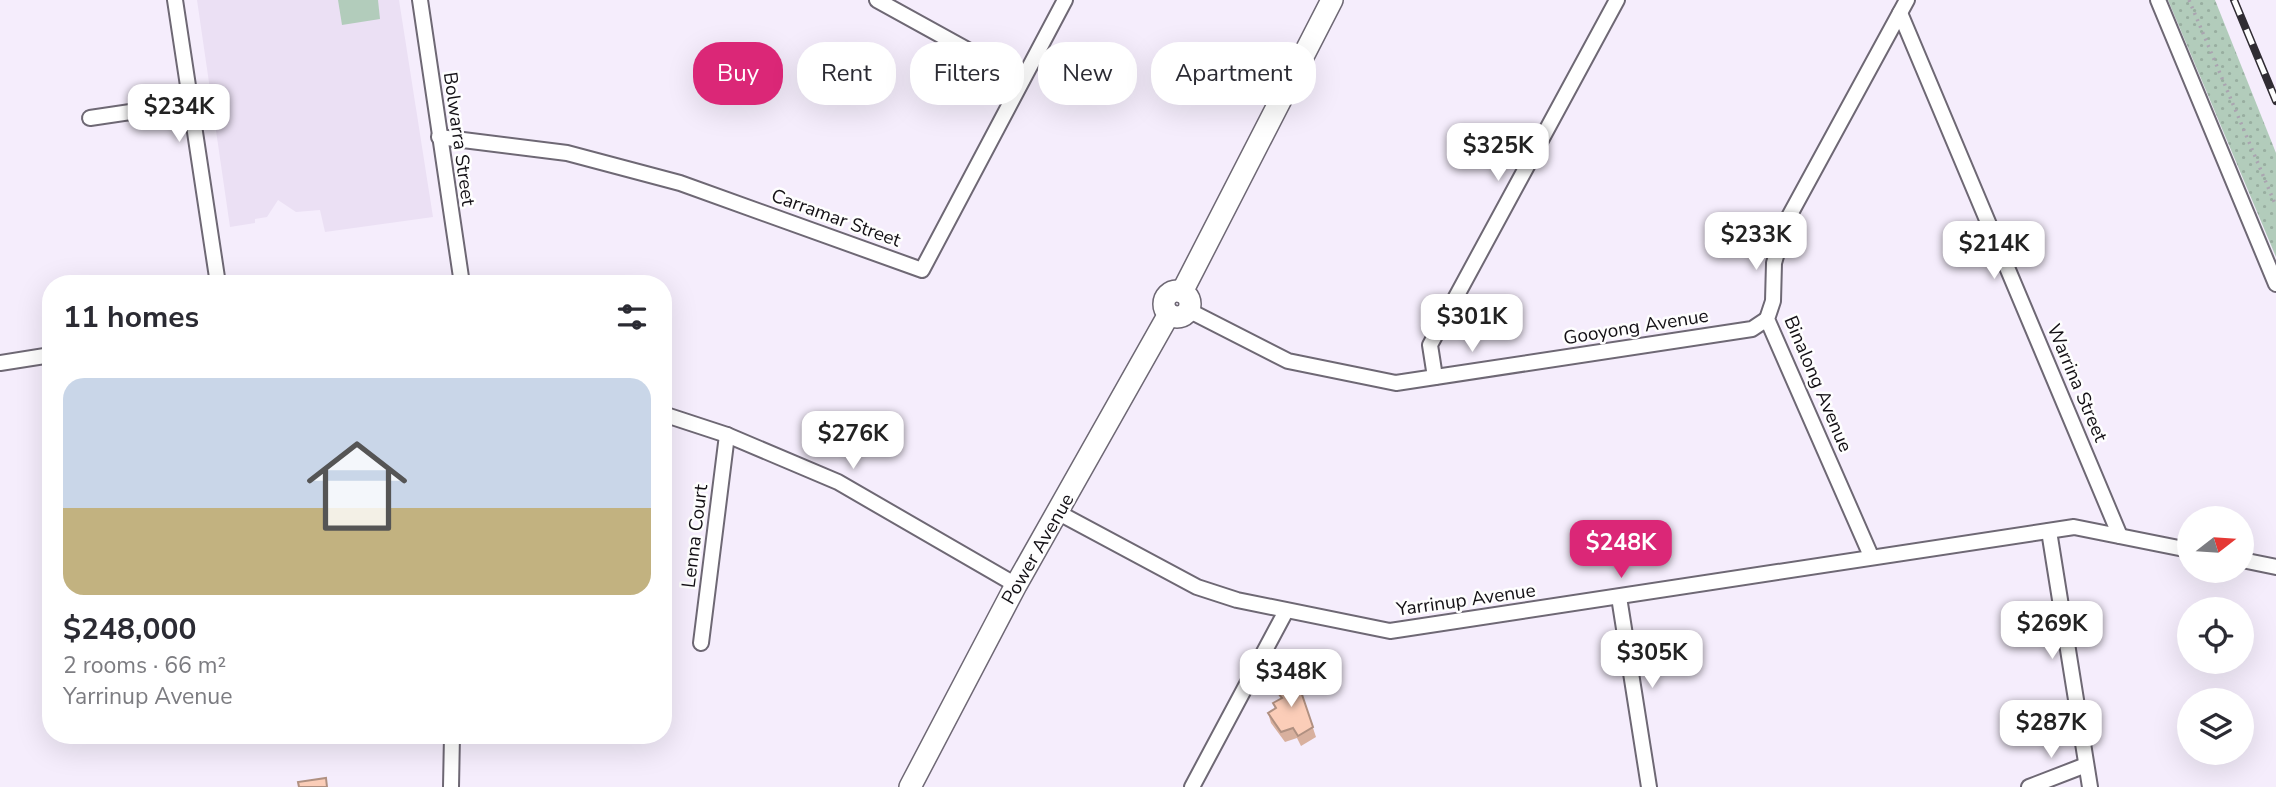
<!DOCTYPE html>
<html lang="en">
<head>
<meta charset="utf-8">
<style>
  body { margin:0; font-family:"Nunito Sans",sans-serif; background:#f7f7f7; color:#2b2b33; height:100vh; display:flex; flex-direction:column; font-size:26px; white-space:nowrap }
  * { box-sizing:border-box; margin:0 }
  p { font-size:23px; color:#7c7c81 }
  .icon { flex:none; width:38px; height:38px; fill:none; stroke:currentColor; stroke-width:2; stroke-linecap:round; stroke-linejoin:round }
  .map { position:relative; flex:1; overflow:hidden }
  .side { position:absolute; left:42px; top:275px; width:630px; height:469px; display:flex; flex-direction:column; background:#fff; border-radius:28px; box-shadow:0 7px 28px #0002 }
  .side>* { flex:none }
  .banner { position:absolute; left:693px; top:42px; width:665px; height:63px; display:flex; gap:14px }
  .needle { width:46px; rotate:73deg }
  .controls { position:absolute; left:2177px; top:506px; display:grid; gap:14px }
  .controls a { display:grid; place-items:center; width:77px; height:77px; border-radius:50%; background:#fff; box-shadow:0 7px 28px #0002; font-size:35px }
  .price { position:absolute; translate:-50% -60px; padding:0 16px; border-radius:14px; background:#fff; color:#222; font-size:23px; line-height:46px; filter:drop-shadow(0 2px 4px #0008) }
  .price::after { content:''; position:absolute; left:50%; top:42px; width:21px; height:16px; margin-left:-10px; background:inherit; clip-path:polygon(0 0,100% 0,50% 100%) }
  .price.current { background:#db2777; color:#fff }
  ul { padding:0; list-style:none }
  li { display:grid; align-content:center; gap:14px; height:371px; padding:0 21px }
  li span { display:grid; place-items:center; height:217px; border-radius:21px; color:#555 }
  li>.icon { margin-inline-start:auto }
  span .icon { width:126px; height:126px; fill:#fffc; stroke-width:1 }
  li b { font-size:30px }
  h2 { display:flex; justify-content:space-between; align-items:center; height:84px; padding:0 21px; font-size:30px }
  .tag { padding:0 24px; border-radius:28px; background:#fff; box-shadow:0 7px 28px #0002; font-size:24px; line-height:63px }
  .tag.current { background:#db2777; color:#fff }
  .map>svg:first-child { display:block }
  .built { fill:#ebe0f4 }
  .park { fill:url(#park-dots) }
  .garden { fill:#b2ccbb }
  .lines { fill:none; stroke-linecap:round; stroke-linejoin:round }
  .street-casing { stroke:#6e6874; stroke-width:18 }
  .secondary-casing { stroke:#6e6874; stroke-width:24 }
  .path { stroke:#aaa4b0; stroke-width:3.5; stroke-dasharray:2 5; stroke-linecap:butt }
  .street { stroke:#fff; stroke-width:14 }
  .secondary { stroke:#fff; stroke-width:21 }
  .rail-casing { stroke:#302c33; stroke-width:8 }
  .rail { stroke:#fefefe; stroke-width:5; stroke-dasharray:16; stroke-linecap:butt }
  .wall { fill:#d8b09e }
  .building { fill:#fbcdb8; stroke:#b09081; stroke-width:2 }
  .labels { text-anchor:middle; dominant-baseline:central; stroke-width:5; stroke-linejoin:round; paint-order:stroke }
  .street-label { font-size:19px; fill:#131015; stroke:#fefefe }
</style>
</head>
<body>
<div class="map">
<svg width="2276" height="787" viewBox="0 0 2276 787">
  <defs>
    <pattern id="park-dots" width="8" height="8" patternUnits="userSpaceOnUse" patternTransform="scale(1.75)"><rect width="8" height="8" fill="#b2ccbb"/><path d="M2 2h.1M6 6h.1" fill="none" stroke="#98aea0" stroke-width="1.8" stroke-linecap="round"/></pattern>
  </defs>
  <rect width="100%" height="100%" fill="#f5edfc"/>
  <!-- built -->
  <path class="built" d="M197,0H399L433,217L325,232L320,210L296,212L278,200L267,217L255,219V223L230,227Z"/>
  <!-- park -->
  <path class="park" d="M2168,0H2215L2276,153V257Z"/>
  <!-- garden -->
  <path class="garden" d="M338,0H378L380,19L342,25Z"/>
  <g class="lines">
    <!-- street casing -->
    <g class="street-casing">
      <g id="street">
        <path d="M175,0L218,284"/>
        <path d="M420,0L462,284"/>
        <path d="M877,0L1022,80"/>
        <path d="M2158,0L2276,284"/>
        <path d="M1900,13L2120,536"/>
        <path d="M90,118L191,103"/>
        <path d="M439,137L567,153L680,183L922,270L1065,0"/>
        <path d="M1188,310L1288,361L1396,383L1752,329L1767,319"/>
        <path d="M0,363L51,355"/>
        <path d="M1435,377L1430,345L1617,0"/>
        <path d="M663,414L727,435L838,482L1016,585"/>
        <path d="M1059,513L1197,587L1237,600L1390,631L2074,527L2189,550"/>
        <path d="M2049,531L2090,787"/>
        <path d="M1871,556L1767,319L1773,301L1774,263L1786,222L1907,0"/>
        <path d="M2242,560L2276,567"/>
        <path d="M1619,597L1649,787"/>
        <path d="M701,643L727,435"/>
        <path d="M451,787L452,735"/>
        <path d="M1192,787L1286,611"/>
        <path d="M2029,787L2086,765"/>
      </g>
    </g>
    <!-- secondary casing -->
    <g class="secondary-casing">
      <g id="secondary">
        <circle cx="1177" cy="304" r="13"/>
        <path d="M1182,292L1332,0"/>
        <path d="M910,787L1016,585L1169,314"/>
      </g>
    </g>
    <!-- path -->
    <path class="path" d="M2189,0L2276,206"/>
    <!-- street -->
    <use href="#street" class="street"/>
    <!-- secondary -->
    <use href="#secondary" class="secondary"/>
    <!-- rail casing -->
    <g class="rail-casing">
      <path id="rail" d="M2234,0L2276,101"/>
    </g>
    <!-- rail -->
    <use href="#rail" class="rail"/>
  </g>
  <!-- wall -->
  <path class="wall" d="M1295,674L1316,737L1301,746L1297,738L1285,742L1271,723L1268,713L1275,709L1273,703L1281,699L1278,693L1283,690Z"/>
  <!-- building -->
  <g class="building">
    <path d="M1295,674L1313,727L1298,736L1293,728L1281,732L1268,713L1276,708L1273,703L1282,698L1278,693L1283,690L1282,681Z"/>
    <path d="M326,778L327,787H299L298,782Z"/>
  </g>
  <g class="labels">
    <!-- street labels -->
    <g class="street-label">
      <text transform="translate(459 139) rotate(82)">Bolwarra Street</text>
      <text transform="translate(836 218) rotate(20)">Carramar Street</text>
      <text transform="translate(1636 327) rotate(-9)">Gooyong Avenue</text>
      <text transform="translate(2077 383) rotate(67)">Warrina Street</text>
      <text transform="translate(1818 384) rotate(67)">Binalong Avenue</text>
      <text transform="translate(695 536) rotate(-83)">Lenna Court</text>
      <text transform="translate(1038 549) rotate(-60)">Power Avenue</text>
      <text transform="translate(1466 600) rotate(-8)">Yarrinup Avenue</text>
    </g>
  </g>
</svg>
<div class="controls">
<a><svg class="needle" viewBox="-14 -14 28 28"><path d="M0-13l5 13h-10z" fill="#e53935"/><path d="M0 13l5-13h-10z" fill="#7c7c81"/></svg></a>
<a><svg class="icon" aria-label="locate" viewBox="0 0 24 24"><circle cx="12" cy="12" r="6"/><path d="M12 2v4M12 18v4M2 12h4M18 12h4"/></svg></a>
<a><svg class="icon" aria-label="layers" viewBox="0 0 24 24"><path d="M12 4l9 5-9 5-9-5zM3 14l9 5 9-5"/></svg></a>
</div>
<b class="price" style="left:179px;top:144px">$234K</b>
<b class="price" style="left:1498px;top:183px">$325K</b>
<b class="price" style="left:1756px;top:272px">$233K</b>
<b class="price" style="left:1994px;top:281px">$214K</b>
<b class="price" style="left:1472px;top:354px">$301K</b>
<b class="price" style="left:853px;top:471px">$276K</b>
<b class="price current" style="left:1621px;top:580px">$248K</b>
<b class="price" style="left:2052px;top:661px">$269K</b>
<b class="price" style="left:1652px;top:690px">$305K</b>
<b class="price" style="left:1291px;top:709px">$348K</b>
<b class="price" style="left:2051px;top:760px">$287K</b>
<div class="banner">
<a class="tag current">Buy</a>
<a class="tag">Rent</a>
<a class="tag">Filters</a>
<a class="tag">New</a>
<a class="tag">Apartment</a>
</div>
<section class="side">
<h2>11 homes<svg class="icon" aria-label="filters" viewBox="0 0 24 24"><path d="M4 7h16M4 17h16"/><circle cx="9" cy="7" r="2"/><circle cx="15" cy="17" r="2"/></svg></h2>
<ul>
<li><span style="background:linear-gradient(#c9d6e8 60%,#c2b280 0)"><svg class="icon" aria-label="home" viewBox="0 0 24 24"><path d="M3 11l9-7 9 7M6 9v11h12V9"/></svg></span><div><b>$248,000</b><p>2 rooms · 66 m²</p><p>Yarrinup Avenue</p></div></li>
</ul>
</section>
</div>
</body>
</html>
